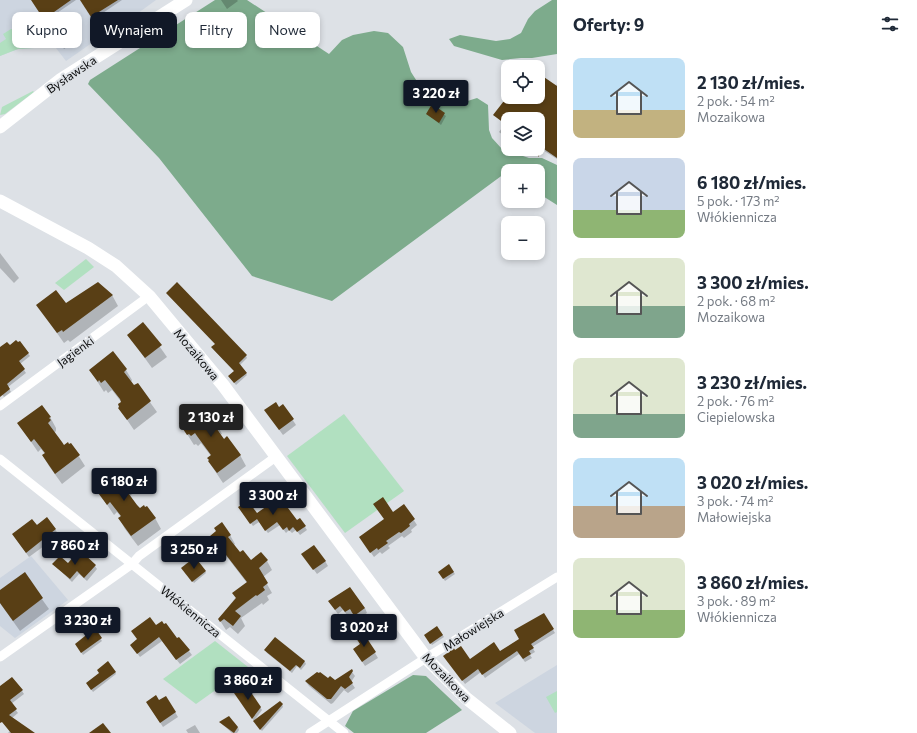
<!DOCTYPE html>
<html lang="pl">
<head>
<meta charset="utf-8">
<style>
  body { margin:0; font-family:Commissioner,sans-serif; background:#f2f2f3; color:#1f2937; height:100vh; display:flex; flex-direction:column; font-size:15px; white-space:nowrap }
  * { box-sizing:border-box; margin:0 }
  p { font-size:13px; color:#747a83 }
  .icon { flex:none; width:22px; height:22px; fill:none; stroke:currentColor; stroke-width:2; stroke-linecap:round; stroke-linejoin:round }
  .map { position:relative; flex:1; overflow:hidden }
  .panel { display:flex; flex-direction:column; background:#fff; width:360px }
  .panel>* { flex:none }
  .guide { position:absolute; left:12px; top:12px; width:380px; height:36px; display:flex; gap:8px }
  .fabs { position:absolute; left:501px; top:60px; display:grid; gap:8px }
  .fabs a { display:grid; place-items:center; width:44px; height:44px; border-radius:8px; background:#fff; box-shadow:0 2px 6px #0003; font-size:20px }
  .price { position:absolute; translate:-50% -34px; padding:0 9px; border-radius:4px; background:#111827; color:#fff; font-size:13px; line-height:26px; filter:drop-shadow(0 1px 2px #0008) }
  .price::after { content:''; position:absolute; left:50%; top:24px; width:12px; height:9px; margin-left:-6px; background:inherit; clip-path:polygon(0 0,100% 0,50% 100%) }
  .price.current { background:#222; color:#fff }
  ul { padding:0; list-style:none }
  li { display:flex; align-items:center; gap:12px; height:100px; padding:0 16px }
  li span { display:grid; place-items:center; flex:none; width:112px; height:80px; border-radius:8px; color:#555 }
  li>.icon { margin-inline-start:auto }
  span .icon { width:48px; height:48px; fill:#fffc; stroke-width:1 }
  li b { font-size:17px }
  h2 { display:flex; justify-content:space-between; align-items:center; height:48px; padding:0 16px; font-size:17px }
  .chip { padding:0 14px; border-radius:8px; background:#fff; box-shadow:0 2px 6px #0003; font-size:14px; line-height:36px }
  .chip.current { background:#111827; color:#fff }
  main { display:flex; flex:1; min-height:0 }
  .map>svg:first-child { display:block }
  .built { fill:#cdd5e0 }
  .green { fill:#b1e0c0 }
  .forest { fill:#7dab8c }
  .shadow { fill:#0003 }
  .building { fill:#593f15 }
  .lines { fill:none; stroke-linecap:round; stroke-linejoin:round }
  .street { stroke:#fff; stroke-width:9 }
  .secondary { stroke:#fff; stroke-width:13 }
  .labels { text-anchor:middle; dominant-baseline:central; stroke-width:4; stroke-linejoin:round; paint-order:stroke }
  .street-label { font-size:12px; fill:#0c0d0e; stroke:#dde1e6 }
</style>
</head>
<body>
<main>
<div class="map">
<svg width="557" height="733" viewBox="0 0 557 733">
  <rect width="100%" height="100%" fill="#dde1e6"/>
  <!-- built -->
  <g class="built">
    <path d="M0,0H156L101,40L99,38L66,61L49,39L34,48L18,49L0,56Z"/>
    <path d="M31,556L68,600L15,638L0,626V578Z"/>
    <path d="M557,665V733H535L495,703Z"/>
  </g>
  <!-- green -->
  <g class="green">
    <path d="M11,29H21L31,34L43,30L50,38L34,48L18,49L0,56V43L6,39L3,34Z"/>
    <path d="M33,91L34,92L5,114L0,115L2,107Z"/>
    <path d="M86,259L94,267L64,290L55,283Z"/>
    <path d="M344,414L404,491L345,533L287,456Z"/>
    <path d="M215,641L248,667L196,704L163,679Z"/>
    <path d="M557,691V712L555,713L546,697Z"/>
  </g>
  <!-- forest -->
  <g class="forest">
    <path d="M215,0H247L329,54L342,40L353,35L374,31L388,33L403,47L411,72L418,83L442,85L458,104L477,98L488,105L489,130L492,138L502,149L529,158H542L557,165V205L538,193V171H508L332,301L252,276L159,158L88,84L90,80Z"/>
    <path d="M552,0H557V54L532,58H521L502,60L454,46L449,39L460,35L496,41L510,39L521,33L528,19L535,11Z"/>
    <path d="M413,675L426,676L462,710L426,733H354L345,726L353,711Z"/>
  </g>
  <!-- shadow -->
  <g class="shadow">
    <path d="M37,0H76L54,15L73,43L64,49L34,2Z"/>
    <path d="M81,0H122L94,19Z"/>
    <path d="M221,0H237L238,1L227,9Z"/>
    <path d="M538,74L556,86L557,84V159L538,147V119H508V139L499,132L505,124L495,115L508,97H538Z"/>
    <path d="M432,106L446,116L441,125L427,114Z"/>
    <path d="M0,253L19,278L14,283L0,268Z"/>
    <path d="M112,295L118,306L70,342L68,340L64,343L37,305L66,304Z"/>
    <path d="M143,323L167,357L152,368L128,335Z"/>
    <path d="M19,342L30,356L20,364L26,373L8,387L11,392L4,397L0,392V348Z"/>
    <path d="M215,344L246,356L247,358L239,366L247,375L236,385L231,379L235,372L214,350Z"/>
    <path d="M113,353L126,370L132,380L131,382L134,387L137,384L157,412L134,430L119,408L122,403L112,390L108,393L106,390L104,392L90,370Z"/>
    <path d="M283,405L296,425L283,435L269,416Z"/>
    <path d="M50,417L56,428V431L54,433L64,446L71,444L85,466L62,484L49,466L43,456L45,454L41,449L38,452L19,424Z"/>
    <path d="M180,423H216L222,434L220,435L240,455L246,466L223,483L209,462L211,456L201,443L198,446L196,444L194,445Z"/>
    <path d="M126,480L132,491V494L130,496L140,509L155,518L161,529L138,546L125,529L119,518L121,517L117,512L114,515L95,487Z"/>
    <path d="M404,505L417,525L411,530L412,532L404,538L402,536L388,546L390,548L382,554L380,552L374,557L363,542Z"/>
    <path d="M241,511L296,522L300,519L307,530L300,535L296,530L292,533L289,530L286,533L280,525L268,533L259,522L253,526Z"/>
    <path d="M47,518L59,535L29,557L16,539Z"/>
    <path d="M230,535L235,544L234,545L240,554L251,562L267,561L272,570L263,577L272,593L267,596L269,600L263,605L262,603L241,618L245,626L238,634L230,627L226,630L219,619L247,583L211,536Z"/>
    <path d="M306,559L325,561L328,566L317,574Z"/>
    <path d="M54,564L95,566L97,569L87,581L79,574L72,582Z"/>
    <path d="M449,566L455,574L445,581L440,573Z"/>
    <path d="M184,570L205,571L206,573L194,583Z"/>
    <path d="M24,574L49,609L20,631L0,603V591Z"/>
    <path d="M329,602L365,608L367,613L357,619L353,613L348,616L343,610L338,614Z"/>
    <path d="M544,615L555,633L532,647L535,652L530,655L532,658L525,662L519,654L485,678L481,672L465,684L447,659L469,660L500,652L520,639Z"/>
    <path d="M156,627L177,640L179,638L192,655L180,664L162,641L140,657L134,649Z"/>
    <path d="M437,627L444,637L432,645L425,635Z"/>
    <path d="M94,630L102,641L83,655L77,646Z"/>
    <path d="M275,638L305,662L306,664L301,670L297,666L292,673L267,653L265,650Z"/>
    <path d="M361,644L375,653L378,658L365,666L357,654Z"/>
    <path d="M115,672L116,674L93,692L88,685Z"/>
    <path d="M352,672L355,676L351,682L355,688L348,693L344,690L333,703L331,704L309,686L306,682L329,680L335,682Z"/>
    <path d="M246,686L262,710L254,721L236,693Z"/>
    <path d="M0,688L22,691L24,694L11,704L18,713L12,718L33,733H8L10,731L0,719Z"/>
    <path d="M166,697L178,717L163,727L150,707Z"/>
    <path d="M282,704L283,707L262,731L256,724Z"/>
    <path d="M221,723L238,727L239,730L237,733H232Z"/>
    <path d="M195,725L200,733H188L186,730Z"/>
  </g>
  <!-- building -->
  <g class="building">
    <path d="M31,0H71L54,12L73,40L62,47Z"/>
    <path d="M80,0H118L91,17Z"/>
    <path d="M538,73L557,86V158L544,149L538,157V119H508V126L493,115L507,97H538Z"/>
    <path d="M432,104L445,113L439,123L426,114Z"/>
    <path d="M98,282L113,295L63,332L62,330L57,333L36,305L56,290L66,303Z"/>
    <path d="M177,282L247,355L239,363L247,373L234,383L228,376L234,371L211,347L215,344L166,293Z"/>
    <path d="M143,322L162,345L145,358L127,335Z"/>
    <path d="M16,340L18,342L20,341L29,353L19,361L25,369L7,384L10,389L0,397V347L7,342L10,345Z"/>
    <path d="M113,351L127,369L124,372L134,385L138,383L151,401L127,420L118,408L119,407L118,404L121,402L120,399L105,380L101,383L99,380L98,382L89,370Z"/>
    <path d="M276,402L279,407L283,404L294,419L279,430L264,410Z"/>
    <path d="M42,405L51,417L49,418L51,420L48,423L62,442L64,445L68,442L69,444L71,443L80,455L55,474L42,455L45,453L34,439L31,442L17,423Z"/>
    <path d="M203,405L217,423L214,425L224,439L227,436L241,455L217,473L208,461L209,460L207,458L211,455L197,436L195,433L191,436L189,434L187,435L179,423Z"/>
    <path d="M118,468L127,479L125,481L127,483L123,486L137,505L140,508L144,505L145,507L147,506L156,518L131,536L118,518L121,516L110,502L107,505L93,486Z"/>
    <path d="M383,497L393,512L404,504L415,519L409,524L410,526L405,530L401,533L399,532L386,541L388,543L378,550L377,548L370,553L359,537L384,519L373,504Z"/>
    <path d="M277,499L279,502L282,500L297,520L300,518L306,526L297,532L293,527L289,531L287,527L283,530L277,522L265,531L257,519L250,524L238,507L248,501L257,513Z"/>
    <path d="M47,517L56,529L26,553L12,534L32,519L37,525Z"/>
    <path d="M222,522L231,535L228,537L240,552L243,550L251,560L261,552L268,560L259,568L268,583L263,587L265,590L257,596L256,595L235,611L241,616L233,626L224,619L220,622L218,619L236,598L232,593L247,582L223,551L221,552L210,536L216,531L214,528Z"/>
    <path d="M314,545L326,561L313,570L301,554Z"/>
    <path d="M83,553L96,565L84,578L77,571L70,579L52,564L60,556L68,563L76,554L79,557Z"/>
    <path d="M195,557L206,571L192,582L181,568Z"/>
    <path d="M449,564L454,572L443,579L438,572Z"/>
    <path d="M25,572L43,598L13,621L0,603V590Z"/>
    <path d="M350,587L365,608L354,616L350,609L345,612L340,606L335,610L328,601Z"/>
    <path d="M544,613L554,629L531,644L534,648L529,651L531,654L523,659L517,651L482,675L478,669L462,681L443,656L454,648L455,650L461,646L470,659L494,642L500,651L519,639L514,630Z"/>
    <path d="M150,617L156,625L162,621L164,624L166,623L177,638L179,637L190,650L176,660L159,637L137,654L130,645L137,639L131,631Z"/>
    <path d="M437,626L443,635L430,644L424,635Z"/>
    <path d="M95,628L102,638L81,653L75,644Z"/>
    <path d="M364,634L376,652L362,662L353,649L360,644L356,638Z"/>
    <path d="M275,637L305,661L300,668L296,665L290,671L264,650Z"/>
    <path d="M108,661L116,672L91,690L86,683L99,673L97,670Z"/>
    <path d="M352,669L353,671L349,677L353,683L345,689L341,686L331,699H327L305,681L317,672L319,673L320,672L328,678L330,676L335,680Z"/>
    <path d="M12,677L23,690L10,700L17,709L9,715L35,733H11L2,722L0,723V686Z"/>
    <path d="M246,685L261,707L252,719L234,693Z"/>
    <path d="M156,695L159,700L166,696L176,712L160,723L146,702Z"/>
    <path d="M280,701L283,704L260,730L253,721Z"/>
    <path d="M229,716L238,727L234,733L219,722Z"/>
    <path d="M103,723L111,733H89Z"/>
  </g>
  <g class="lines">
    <!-- street -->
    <g class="street">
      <path d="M0,406L149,296"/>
      <path d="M0,459L344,733"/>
      <path d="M0,657L132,564L139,556L277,456"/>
      <path d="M310,733L426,658L557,577"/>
    </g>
    <!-- secondary -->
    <g class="secondary">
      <path d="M0,127L60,80L186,0"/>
      <path d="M0,201L88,248L116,266L149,296L223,385L426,658L466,698L510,733"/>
    </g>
  </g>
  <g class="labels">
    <!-- street labels -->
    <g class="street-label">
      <text transform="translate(71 74) rotate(-34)">Bysławska</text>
      <text transform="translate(75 351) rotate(-36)">Jagienki</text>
      <text transform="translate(197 354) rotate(50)">Mozaikowa</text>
      <text transform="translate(191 611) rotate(39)">Włókiennicza</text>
      <text transform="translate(473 629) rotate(-32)">Małowiejska</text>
      <text transform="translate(447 677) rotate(46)">Mozaikowa</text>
    </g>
  </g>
</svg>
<div class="fabs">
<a><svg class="icon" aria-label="locate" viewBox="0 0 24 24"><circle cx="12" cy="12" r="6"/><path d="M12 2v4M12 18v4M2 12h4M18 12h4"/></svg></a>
<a><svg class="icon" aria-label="layers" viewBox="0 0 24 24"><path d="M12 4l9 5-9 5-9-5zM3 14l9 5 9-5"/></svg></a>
<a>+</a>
<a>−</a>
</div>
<b class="price" style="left:436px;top:114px">3 220 zł</b>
<b class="price current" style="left:211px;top:438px">2 130 zł</b>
<b class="price" style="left:124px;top:502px">6 180 zł</b>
<b class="price" style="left:273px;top:516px">3 300 zł</b>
<b class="price" style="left:75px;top:566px">7 860 zł</b>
<b class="price" style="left:194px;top:570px">3 250 zł</b>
<b class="price" style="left:88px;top:641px">3 230 zł</b>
<b class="price" style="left:364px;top:648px">3 020 zł</b>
<b class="price" style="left:248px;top:701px">3 860 zł</b>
<div class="guide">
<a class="chip">Kupno</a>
<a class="chip current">Wynajem</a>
<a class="chip">Filtry</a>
<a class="chip">Nowe</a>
</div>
</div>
<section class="panel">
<h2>Oferty: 9<svg class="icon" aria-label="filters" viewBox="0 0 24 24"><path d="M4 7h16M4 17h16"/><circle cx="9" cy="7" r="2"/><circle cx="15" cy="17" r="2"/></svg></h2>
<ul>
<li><span style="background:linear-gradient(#bfe0f5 65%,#c2b280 0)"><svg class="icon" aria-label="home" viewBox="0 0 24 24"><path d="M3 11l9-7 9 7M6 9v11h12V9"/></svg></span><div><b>2 130 zł/mies.</b><p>2 pok. · 54 m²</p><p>Mozaikowa</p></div></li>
<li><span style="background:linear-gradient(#c9d6e8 65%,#8fb573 0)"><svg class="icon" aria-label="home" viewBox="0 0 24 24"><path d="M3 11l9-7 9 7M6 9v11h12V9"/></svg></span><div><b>6 180 zł/mies.</b><p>5 pok. · 173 m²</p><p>Włókiennicza</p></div></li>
<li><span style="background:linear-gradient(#dfe7d0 60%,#7fa58c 0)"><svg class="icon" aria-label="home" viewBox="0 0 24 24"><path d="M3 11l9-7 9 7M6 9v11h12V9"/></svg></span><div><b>3 300 zł/mies.</b><p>2 pok. · 68 m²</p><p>Mozaikowa</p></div></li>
<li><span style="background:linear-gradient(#dfe7d0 70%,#7fa58c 0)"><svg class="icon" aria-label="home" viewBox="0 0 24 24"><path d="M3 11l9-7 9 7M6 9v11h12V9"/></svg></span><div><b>3 230 zł/mies.</b><p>2 pok. · 76 m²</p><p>Ciepielowska</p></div></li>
<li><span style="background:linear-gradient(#bfe0f5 60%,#b9a48a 0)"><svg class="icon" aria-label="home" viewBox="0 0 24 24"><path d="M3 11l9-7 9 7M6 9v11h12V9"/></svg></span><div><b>3 020 zł/mies.</b><p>3 pok. · 74 m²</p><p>Małowiejska</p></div></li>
<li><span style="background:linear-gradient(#dfe7d0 65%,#8fb573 0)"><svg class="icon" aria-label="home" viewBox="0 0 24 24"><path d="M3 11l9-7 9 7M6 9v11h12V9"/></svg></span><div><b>3 860 zł/mies.</b><p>3 pok. · 89 m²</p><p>Włókiennicza</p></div></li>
</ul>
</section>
</main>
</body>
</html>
